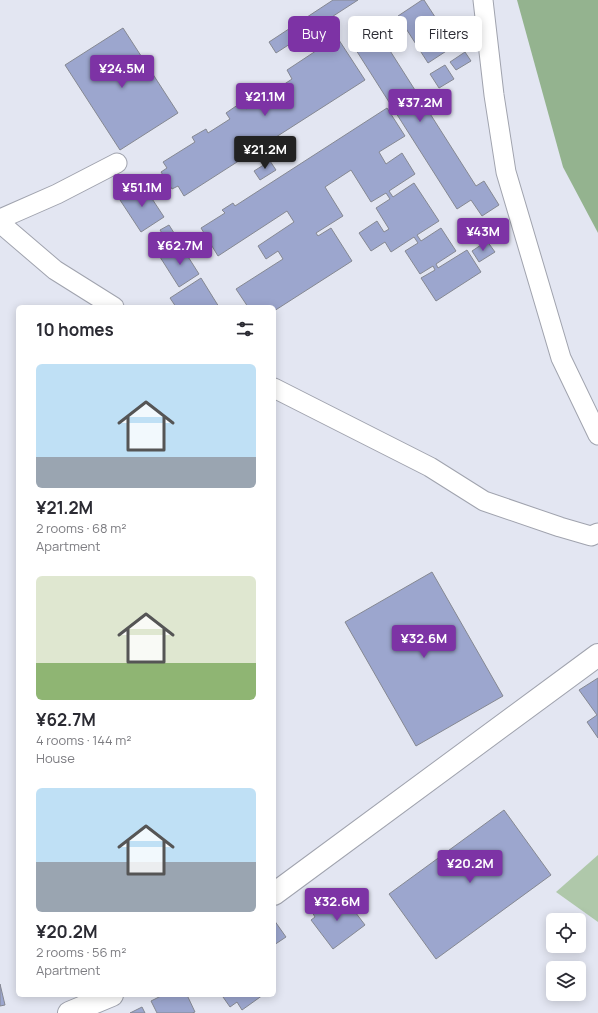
<!DOCTYPE html>
<html lang="en">
<head>
<meta charset="utf-8">
<style>
  body { margin:0; font-family:Manrope,sans-serif; background:#f7f7f7; color:#2b2b33; height:100vh; display:flex; flex-direction:column; font-size:15px; white-space:nowrap }
  * { box-sizing:border-box; margin:0 }
  p { font-size:13px; color:#7c7c81 }
  .icon { flex:none; width:22px; height:22px; fill:none; stroke:currentColor; stroke-width:2; stroke-linecap:round; stroke-linejoin:round }
  .map { position:relative; flex:1; overflow:hidden }
  .side { position:absolute; left:16px; top:305px; width:260px; height:692px; display:flex; flex-direction:column; background:#fff; border-radius:6px; box-shadow:0 2px 10px #0003 }
  .side>* { flex:none }
  .guide { position:absolute; left:288px; top:16px; width:250px; height:36px; display:flex; gap:8px }
  .buttons { position:absolute; left:546px; top:913px; display:grid; gap:8px }
  .buttons a { display:grid; place-items:center; width:40px; height:40px; border-radius:6px; background:#fff; box-shadow:0 2px 10px #0003; font-size:20px }
  .price { position:absolute; translate:-50% -34px; padding:0 9px; border-radius:4px; background:#7d33a5; color:#fff; font-size:13px; line-height:26px; filter:drop-shadow(0 1px 2px #0008) }
  .price::after { content:''; position:absolute; left:50%; top:24px; width:12px; height:9px; margin-left:-6px; background:inherit; clip-path:polygon(0 0,100% 0,50% 100%) }
  .price.selected { background:#222; color:#fff }
  ul { padding:0; list-style:none }
  li { display:grid; align-content:center; gap:8px; height:212px; padding:0 20px }
  li span { display:grid; place-items:center; height:124px; border-radius:6px; color:#555 }
  li>.icon { margin-inline-start:auto }
  span .icon { width:72px; height:72px; fill:#fffc; stroke-width:1 }
  li b { font-size:17px }
  h2 { display:flex; justify-content:space-between; align-items:center; height:48px; padding:0 20px; font-size:17px }
  .tag { padding:0 14px; border-radius:6px; background:#fff; box-shadow:0 2px 10px #0003; font-size:14px; line-height:36px }
  .tag.selected { background:#7d33a5; color:#fff }
  .map>svg:first-child { display:block }
  .green { fill:#afc8aa }
  .forest { fill:#94b38f }
  .building { fill:#9ca6ce; stroke:#858892 }
  .lines { fill:none; stroke-linecap:round; stroke-linejoin:round }
  .street-casing { stroke:#a0a3ae; stroke-width:21 }
  .secondary-casing { stroke:#a0a3ae; stroke-width:24 }
  .street { stroke:#fff; stroke-width:19 }
  .secondary { stroke:#fff; stroke-width:22 }
</style>
</head>
<body>
<div class="map">
<svg width="598" height="1013" viewBox="0 0 598 1013">
  <rect width="100%" height="100%" fill="#e3e6f2"/>
  <!-- green -->
  <path class="green" d="M598,855V922L556,892Z"/>
  <!-- forest -->
  <path class="forest" d="M517,0H598V233L563,167Z"/>
  <!-- building -->
  <g class="building">
    <path d="M333,0H358L276,53L269,42Z"/>
    <path d="M422,0H424L454,46L428,63L398,16Z"/>
    <path d="M373,24L476,186L484,181L499,205L482,216L471,200L457,209L349,39Z"/>
    <path d="M123,28L178,113L120,150L65,65Z"/>
    <path d="M337,37L365,80L184,196L178,186L172,189L161,172L167,168L163,162L195,142L192,137L206,129L208,133L230,119L226,113L242,102L246,109L257,101L253,95L270,85L274,91L292,79L287,70Z"/>
    <path d="M465,52L471,61L456,70L450,62Z"/>
    <path d="M445,65L454,79L439,88L430,74Z"/>
    <path d="M387,108L405,136L379,152L386,164L402,153L415,174L389,191L393,197L414,183L439,221L417,235L421,241L441,228L456,251L436,264L438,268L467,250L481,272L436,301L421,278L435,270L433,266L420,274L405,251L418,243L414,237L391,252L385,242L371,251L359,233L377,221L384,232L389,229L376,208L390,199L386,193L371,202L351,170L325,187L343,216L316,233L318,236L331,228L352,261L274,311V307H248L236,289L283,259L278,251L266,259L258,246L294,222L287,211L218,256L201,228L225,213L222,210L233,203L235,206Z"/>
    <path d="M270,161L276,170L260,180L254,171Z"/>
    <path d="M143,185L164,217L141,232L120,200Z"/>
    <path d="M169,225L176,236L167,241L160,230Z"/>
    <path d="M487,241L495,252L479,262L472,251Z"/>
    <path d="M180,244L199,274L179,287L160,257Z"/>
    <path d="M201,278L219,307H176L170,298Z"/>
    <path d="M432,572L503,696L416,746L345,622Z"/>
    <path d="M598,678V738L587,722L597,715L579,690Z"/>
    <path d="M504,810L551,875L436,959L389,894Z"/>
    <path d="M343,896L365,925L333,949L311,920L315,917L312,912L320,907L323,911Z"/>
    <path d="M274,920L286,937L274,945Z"/>
    <path d="M0,984L5,1005L0,1006Z"/>
    <path d="M163,995H187L195,1012L192,1013H157L151,1001Z"/>
    <path d="M226,995H263L242,1010L237,1002L230,1007L223,997Z"/>
    <path d="M142,1007L145,1013H130Z"/>
  </g>
  <g class="lines">
    <!-- street casing -->
    <g class="street-casing">
      <g id="street">
        <path d="M483,0L494,95L506,172L561,358L598,435"/>
        <path d="M0,219L57,194L117,163"/>
        <path d="M0,223L55,270L114,307"/>
        <path d="M274,388L430,467L484,501L560,527L591,536L598,533"/>
      </g>
    </g>
    <!-- secondary casing -->
    <g class="secondary-casing">
      <g id="secondary">
        <path d="M274,894L598,655"/>
        <path d="M69,1013L112,995"/>
      </g>
    </g>
    <!-- street -->
    <use href="#street" class="street"/>
    <!-- secondary -->
    <use href="#secondary" class="secondary"/>
  </g>
</svg>
<div class="buttons">
<a><svg class="icon" aria-label="locate" viewBox="0 0 24 24"><circle cx="12" cy="12" r="6"/><path d="M12 2v4M12 18v4M2 12h4M18 12h4"/></svg></a>
<a><svg class="icon" aria-label="layers" viewBox="0 0 24 24"><path d="M12 4l9 5-9 5-9-5zM3 14l9 5 9-5"/></svg></a>
</div>
<b class="price" style="left:122px;top:89px">¥24.5M</b>
<b class="price" style="left:265px;top:117px">¥21.1M</b>
<b class="price" style="left:420px;top:123px">¥37.2M</b>
<b class="price selected" style="left:265px;top:170px">¥21.2M</b>
<b class="price" style="left:142px;top:208px">¥51.1M</b>
<b class="price" style="left:483px;top:252px">¥43M</b>
<b class="price" style="left:180px;top:266px">¥62.7M</b>
<b class="price" style="left:424px;top:659px">¥32.6M</b>
<b class="price" style="left:470px;top:884px">¥20.2M</b>
<b class="price" style="left:337px;top:922px">¥32.6M</b>
<div class="guide">
<a class="tag selected">Buy</a>
<a class="tag">Rent</a>
<a class="tag">Filters</a>
</div>
<section class="side">
<h2>10 homes<svg class="icon" aria-label="filters" viewBox="0 0 24 24"><path d="M4 7h16M4 17h16"/><circle cx="9" cy="7" r="2"/><circle cx="15" cy="17" r="2"/></svg></h2>
<ul>
<li><span style="background:linear-gradient(#bfe0f5 75%,#9aa5b1 0)"><svg class="icon" aria-label="home" viewBox="0 0 24 24"><path d="M3 11l9-7 9 7M6 9v11h12V9"/></svg></span><div><b>¥21.2M</b><p>2 rooms · 68 m²</p><p>Apartment</p></div></li>
<li><span style="background:linear-gradient(#dfe7d0 70%,#8fb573 0)"><svg class="icon" aria-label="home" viewBox="0 0 24 24"><path d="M3 11l9-7 9 7M6 9v11h12V9"/></svg></span><div><b>¥62.7M</b><p>4 rooms · 144 m²</p><p>House</p></div></li>
<li><span style="background:linear-gradient(#bfe0f5 60%,#9aa5b1 0)"><svg class="icon" aria-label="home" viewBox="0 0 24 24"><path d="M3 11l9-7 9 7M6 9v11h12V9"/></svg></span><div><b>¥20.2M</b><p>2 rooms · 56 m²</p><p>Apartment</p></div></li>
</ul>
</section>
</div>
</body>
</html>
